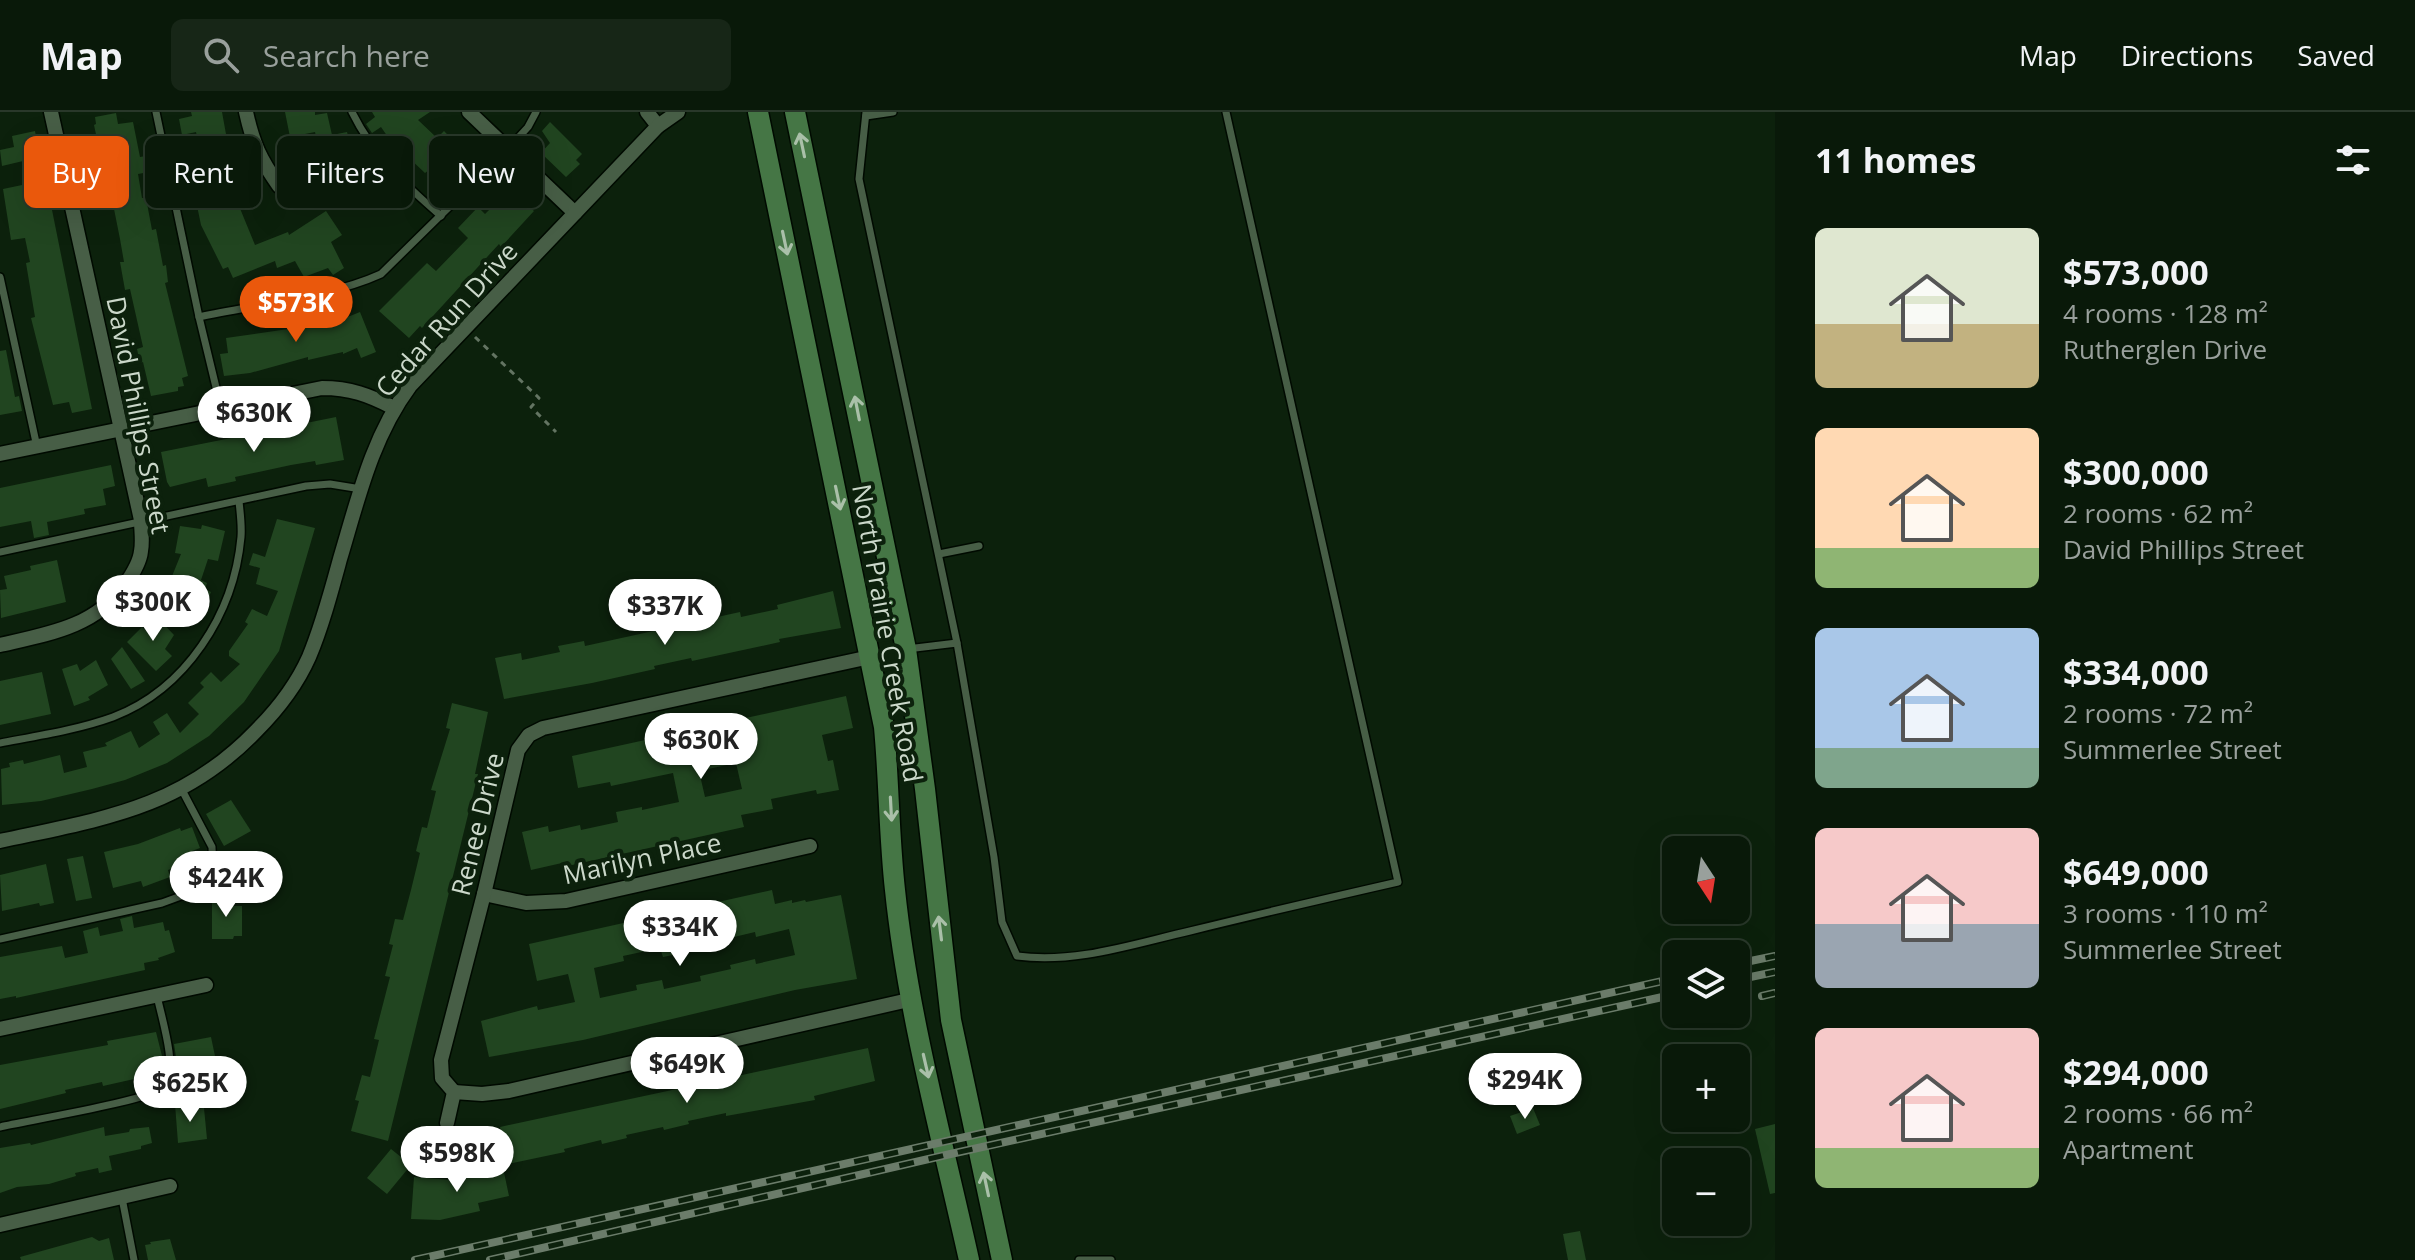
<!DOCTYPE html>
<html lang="en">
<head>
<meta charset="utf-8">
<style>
  body { margin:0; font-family:"Open Sans",sans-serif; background:#172617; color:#f1f3f6; height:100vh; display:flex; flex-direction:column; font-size:30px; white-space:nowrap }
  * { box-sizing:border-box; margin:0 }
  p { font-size:26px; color:#99a09c }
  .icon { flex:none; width:44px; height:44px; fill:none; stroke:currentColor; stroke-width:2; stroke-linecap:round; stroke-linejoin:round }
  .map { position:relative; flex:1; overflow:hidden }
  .drawer { display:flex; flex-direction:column; background:#091909; width:640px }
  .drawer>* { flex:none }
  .top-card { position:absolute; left:24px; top:24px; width:760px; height:72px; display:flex; gap:16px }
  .needle { width:52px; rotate:168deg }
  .fabs { position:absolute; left:1662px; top:724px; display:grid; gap:16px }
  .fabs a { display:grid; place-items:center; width:88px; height:88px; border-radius:12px; background:#091909; box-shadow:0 8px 32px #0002,0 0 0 2px #29382a; font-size:40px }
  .price { position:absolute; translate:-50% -68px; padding:0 18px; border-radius:28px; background:#fff; color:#222; font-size:26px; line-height:52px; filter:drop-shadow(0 2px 4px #0008) }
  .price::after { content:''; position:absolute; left:50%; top:48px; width:24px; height:18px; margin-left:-12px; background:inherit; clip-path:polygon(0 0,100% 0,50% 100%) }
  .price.current { background:#ea580c; color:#fff }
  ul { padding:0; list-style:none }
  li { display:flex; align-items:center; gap:24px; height:200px; padding:0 40px }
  li span { display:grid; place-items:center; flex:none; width:224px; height:160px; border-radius:12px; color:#555 }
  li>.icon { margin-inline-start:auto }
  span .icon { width:96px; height:96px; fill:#fffc; stroke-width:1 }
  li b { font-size:34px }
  h2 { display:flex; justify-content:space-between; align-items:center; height:96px; padding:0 40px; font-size:34px }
  .pill { padding:0 28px; border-radius:12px; background:#091909; box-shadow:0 8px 32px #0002,0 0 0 2px #29382a; font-size:28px; line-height:72px }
  .pill.current { background:#ea580c; color:#fff }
  header { display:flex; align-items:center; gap:48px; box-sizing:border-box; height:112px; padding:0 40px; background:#091909; border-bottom:2px solid #29382a }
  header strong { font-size:38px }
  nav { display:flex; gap:44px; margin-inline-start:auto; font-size:28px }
  .search { width:560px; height:72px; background:#172617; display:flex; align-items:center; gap:20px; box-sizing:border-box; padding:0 28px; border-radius:12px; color:#99a09c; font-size:30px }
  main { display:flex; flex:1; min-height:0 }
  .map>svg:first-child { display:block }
  .building { fill:#214520; fill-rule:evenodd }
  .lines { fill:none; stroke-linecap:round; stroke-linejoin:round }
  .service-casing { stroke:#000a00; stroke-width:10 }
  .minor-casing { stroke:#000a00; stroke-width:17 }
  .secondary-casing { stroke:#000a00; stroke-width:23 }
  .path { stroke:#637462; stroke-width:3; stroke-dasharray:6 6; stroke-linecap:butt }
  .service { stroke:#475e46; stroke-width:7 }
  .minor { stroke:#475e46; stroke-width:14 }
  .secondary { stroke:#457645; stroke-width:20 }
  .rail-casing { stroke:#6b7c6a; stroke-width:8 }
  .rail { stroke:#0c210c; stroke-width:5; stroke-dasharray:15; stroke-linecap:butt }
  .oneway { stroke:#aac0a9 }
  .labels { text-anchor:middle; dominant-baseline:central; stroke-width:8; stroke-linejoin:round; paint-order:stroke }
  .street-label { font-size:26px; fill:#cbd8ca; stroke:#0c210c }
</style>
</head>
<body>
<header>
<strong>Map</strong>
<div class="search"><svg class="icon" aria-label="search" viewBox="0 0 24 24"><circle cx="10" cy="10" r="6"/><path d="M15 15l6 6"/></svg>Search here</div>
<nav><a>Map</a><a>Directions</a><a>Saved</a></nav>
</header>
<main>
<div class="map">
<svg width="1775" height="1148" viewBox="0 0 1775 1148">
  <rect width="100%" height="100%" fill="#0c210c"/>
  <!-- building -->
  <g class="building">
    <path d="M191,0H222L239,94L255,133L288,120L289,123L326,99L342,123L331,130L344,156L333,163L328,156L304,165L295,149L277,156L275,149L233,166L228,155L223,157L201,113L191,65L205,62L196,20L182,23L179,7L192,4Z"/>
    <path d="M285,0H315V3L327,1L332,23L347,20L359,62L372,61L374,91L329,93L327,48L321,46L315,20L290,25Z"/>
    <path d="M372,0H430L418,8L437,26L444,19L480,56L465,70L456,61L445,73L429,58L425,61L390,28L381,15L372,21L366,12L375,5Z"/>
    <path d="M116,1L118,12L133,10L140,45L146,44L149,60L138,62L142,86H146L152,118L156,117L163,154L166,153L168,170L165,171L188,264L182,266L184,274L178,275V279L151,284L143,250L140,251L137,237L143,235L130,177L125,178L120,150H124L120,127L101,32H98L94,13L96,12L95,5Z"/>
    <path d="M550,10L582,42L576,48L580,52L566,65L541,41L550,31L542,19Z"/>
    <path d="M35,19L40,45L2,54L0,38L14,35L12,24Z"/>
    <path d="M46,68L92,297L72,301L69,290L53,293L31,206L35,205L26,151L30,150L25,126L11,128L3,77Z"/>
    <path d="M513,80L534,99L501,135L499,132L422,216L420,214L409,226L379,199L427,151L436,159L468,126L458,116L478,95L485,102L498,89L501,92Z"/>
    <path d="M360,200L376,240L361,246L357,236L343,242V240L308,248V245L250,261L224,264L220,242L228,241L226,226L295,216V212L301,211L300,204L316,201L320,216Z"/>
    <path d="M6,238L15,285L19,284L22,299L0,303V239Z"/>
    <path d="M336,305L344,348L316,353L315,349L291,353L235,365L236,369L208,375L206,366L170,375L167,370L161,340Z"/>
    <path d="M111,353L115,374L103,377L106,393L84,397L85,402L47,410L49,423L34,426L31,409L0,415V376Z"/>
    <path d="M277,407L315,416L279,539L244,590L209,624L167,651L125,668L92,677L41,689L2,693L1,657L10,655L9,651L23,648L24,652L60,643L64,661L87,655L83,640L107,634L105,631L131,619L139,636L160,622L153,610L167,601L180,621L199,602L188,591L204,575L200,571L211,560L221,570L240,552L229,544V539L248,512L245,510L252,497L267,504L278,479L256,472L260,456L249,453L253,441L265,445Z"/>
    <path d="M202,413L225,419L218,449L208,447L201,468L207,471L205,477L211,480L205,495L196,491L182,511L159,495L169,481L166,479L181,442L175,441L180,414L201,417Z"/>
    <path d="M57,448L66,490L1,506L0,478L7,477L4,464L31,458L30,454Z"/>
    <path d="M833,479L841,516L779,527L780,530L692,549L691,546L654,554L655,557L592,571L504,587L495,546L521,541L522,548L560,540L558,534L584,529L585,534L740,500L741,505L778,497L777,493Z"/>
    <path d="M154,502L174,523L165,537L172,544L156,559L127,530L142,515L144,517Z"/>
    <path d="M122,535L145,569L131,577L111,547Z"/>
    <path d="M96,548L108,573L88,585L90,588L74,594L62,557L77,552L80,559Z"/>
    <path d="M42,560L51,602L0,613V569Z"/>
    <path d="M846,584L853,616L822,623L828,649L833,648L839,678L817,682L816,678L771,687L773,697L741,703L744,715L563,755L562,751L531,758L522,720L548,714L549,720L580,713L581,718L618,710L616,700L642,695V698L679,690L673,661L611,674L610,670L578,676L572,644ZM736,651L742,677L705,685L699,659Z"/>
    <path d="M452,591L488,600L475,662H478L388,1029L351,1019L359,989L355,988L362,963L370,965L379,928L374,927L390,865L385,864L393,833L389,832L395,807L403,808L411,778L420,741L416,739L422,715L427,716L436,679L431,678L450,617L446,616Z"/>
    <path d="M231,688L251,719L224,734L206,702Z"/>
    <path d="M192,715L200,736L192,739L195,748L168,758L170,765L143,775L141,769L113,776L104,740L138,732L180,716L181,719Z"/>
    <path d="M83,744L92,786L76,789L67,747Z"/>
    <path d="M46,752L54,791L40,794L39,791L2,799L0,763Z"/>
    <path d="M772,778L775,792L792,788V791L805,788L806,790L841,783L857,867L795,878L583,928L489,945L481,909L537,894L538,898L575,890L568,862L537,869L529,832ZM789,817L795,843L756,852L755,847L730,853L731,857L700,864L701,869L664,877L662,868L636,873L637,878L600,886L594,856L624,849L623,844L660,836L663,845L688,840L687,835L713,830L755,820L756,825Z"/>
    <path d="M212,783H229V794H242V824H234L233,827H212Z"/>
    <path d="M132,804L134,816L163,810L165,819L169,818L175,840L158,846L159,848L144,851L145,858L16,886V884L0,887V845L62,834L65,846L88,841L83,819L98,815L100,824L123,819L120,807Z"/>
    <path d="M156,920L163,948L149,950L152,963L103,974L102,970L65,978L66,981L0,997V953L108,933L107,929Z"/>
    <path d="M211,925L215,944L183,950L181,944L176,945L174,932Z"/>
    <path d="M868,936L875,969L814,984L815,988L726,1004V1001L688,1009L689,1012L664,1018L663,1015L626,1023L627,1026L602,1032L601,1028L564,1037L565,1040L508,1052L500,1015Z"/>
    <path d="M175,992H191V997L204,996L207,1027L178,1031Z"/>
    <path d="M1533,996L1540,1013L1517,1022L1510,1004Z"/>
    <path d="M1775,1012V1081L1770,1082L1755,1017Z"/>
    <path d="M104,1015L105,1024L129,1020L130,1017L149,1015L152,1031L141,1034V1037L109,1044L112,1058L99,1061L98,1056L75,1061L76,1064L49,1072L17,1075L0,1081V1036L30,1031L31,1033Z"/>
    <path d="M391,1037L411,1053L387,1082L367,1066Z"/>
    <path d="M502,1051L509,1084L478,1091L480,1099L440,1108L411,1107L414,1065L451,1068L478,1062L477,1057Z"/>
    <path d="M1580,1119L1586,1148H1568L1563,1122Z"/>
    <path d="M92,1125L99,1129L109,1126L114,1148H21L20,1145Z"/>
    <path d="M170,1127L176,1148H148L145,1133L151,1132L150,1130Z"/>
  </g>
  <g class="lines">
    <!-- service casing -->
    <g class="service-casing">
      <g id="service">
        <path d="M156,0L199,205"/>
        <path d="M352,0C373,43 405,73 441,104"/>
        <path d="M866,0L859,67L957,531L994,745L1002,810L1017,844C1075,852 1133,832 1190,819C1259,802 1328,786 1398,770L1226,0"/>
        <path d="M866,4L893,0"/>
        <path d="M0,165L37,335"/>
        <path d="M221,296L199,205C254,193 331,185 381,162L508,37L528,15L536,0"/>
        <path d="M0,440L306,374L330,372L361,377"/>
        <path d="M939,442L979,434"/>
        <path d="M907,537L957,531"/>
        <path d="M0,631C37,624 77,618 113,605C186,577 234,502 241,425C242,413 240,400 239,389"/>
        <path d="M0,827L162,791L192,780L208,770L213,760L212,735L182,678"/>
        <path d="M0,1015C25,1009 155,988 166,974C178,958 161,903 157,884"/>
        <path d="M122,1086L134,1148"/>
        <path d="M1079,1148H1111"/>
      </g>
    </g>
    <!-- minor casing -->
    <g class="minor-casing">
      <g id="minor">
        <path d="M246,0C253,32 260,47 279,74"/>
        <path d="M469,0L575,101"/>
        <path d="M647,0L658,14"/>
        <path d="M0,342L322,276C350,276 369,283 394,296"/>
        <path d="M0,533C48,522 95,515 125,473C132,463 140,450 141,439C143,429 141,418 141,408L51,0"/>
        <path d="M0,729C101,707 181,697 256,619C277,598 297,572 309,545C322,514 331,480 340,447C358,387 372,325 410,274L658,14L678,0"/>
        <path d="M484,782L526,791L566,789L810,734"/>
        <path d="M0,917L206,873"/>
        <path d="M454,980L482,982L509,979L913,887"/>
        <path d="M447,1011L454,980L442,966L441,948L484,782L518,638L529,623L543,616L870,545"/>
        <path d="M0,1113L170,1074"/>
      </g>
    </g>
    <!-- secondary casing -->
    <g class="secondary-casing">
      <g id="secondary">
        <path d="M758,0L884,615C889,669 889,724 895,778C908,903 942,1026 969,1148"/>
        <path d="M795,0L906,537L925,677L951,908L1002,1148"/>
      </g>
    </g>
    <!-- path -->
    <path class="path" d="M475,225L539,286L531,295L556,320"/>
    <!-- service -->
    <use href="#service" class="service"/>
    <!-- minor -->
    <use href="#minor" class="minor"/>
    <!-- secondary -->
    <use href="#secondary" class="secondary"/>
    <!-- rail casing -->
    <g class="rail-casing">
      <g id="rail">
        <path d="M1736,852L1775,844"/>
        <path d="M1736,868L1775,860"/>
        <path d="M1762,884L1775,881"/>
        <path d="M415,1148L1676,866"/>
        <path d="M490,1148L946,1043L1676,882"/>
      </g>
    </g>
    <!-- rail -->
    <use href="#rail" class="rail"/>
  </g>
  <!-- one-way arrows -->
  <defs><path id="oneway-shaft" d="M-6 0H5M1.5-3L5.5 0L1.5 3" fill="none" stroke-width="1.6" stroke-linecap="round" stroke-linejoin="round" transform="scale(2)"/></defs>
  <g class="oneway">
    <use href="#oneway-shaft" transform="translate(802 33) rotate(-102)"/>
    <use href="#oneway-shaft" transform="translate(785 131) rotate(78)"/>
    <use href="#oneway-shaft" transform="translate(857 296) rotate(-101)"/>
    <use href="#oneway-shaft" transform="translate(838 386) rotate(78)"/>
    <use href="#oneway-shaft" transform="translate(891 697) rotate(87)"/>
    <use href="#oneway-shaft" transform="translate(940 816) rotate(-97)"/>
    <use href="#oneway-shaft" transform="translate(926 954) rotate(77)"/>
    <use href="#oneway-shaft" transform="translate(986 1072) rotate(-102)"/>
  </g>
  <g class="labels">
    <!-- street labels -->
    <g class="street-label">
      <text transform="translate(446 207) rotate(-48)">Cedar Run Drive</text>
      <text transform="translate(139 303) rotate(79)">David Phillips Street</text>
      <text transform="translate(888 521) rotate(80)">North Prairie Creek Road</text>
      <text transform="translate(477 712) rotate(-76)">Renee Drive</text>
      <text transform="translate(642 746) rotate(-12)">Marilyn Place</text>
    </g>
  </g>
</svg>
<div class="fabs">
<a><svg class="needle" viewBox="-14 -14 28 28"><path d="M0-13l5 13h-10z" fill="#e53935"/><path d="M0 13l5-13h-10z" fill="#99a09c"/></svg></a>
<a><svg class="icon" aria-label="layers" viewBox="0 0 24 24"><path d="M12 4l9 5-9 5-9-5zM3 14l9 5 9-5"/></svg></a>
<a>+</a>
<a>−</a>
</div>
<b class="price current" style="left:296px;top:232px">$573K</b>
<b class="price" style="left:254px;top:342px">$630K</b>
<b class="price" style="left:153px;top:531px">$300K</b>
<b class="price" style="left:665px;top:535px">$337K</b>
<b class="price" style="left:701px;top:669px">$630K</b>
<b class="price" style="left:226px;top:807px">$424K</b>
<b class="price" style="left:680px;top:856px">$334K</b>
<b class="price" style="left:687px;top:993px">$649K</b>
<b class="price" style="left:1525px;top:1009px">$294K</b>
<b class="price" style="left:190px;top:1012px">$625K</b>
<b class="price" style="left:457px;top:1082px">$598K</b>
<div class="top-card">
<a class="pill current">Buy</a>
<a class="pill">Rent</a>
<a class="pill">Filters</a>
<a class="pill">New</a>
</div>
</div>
<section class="drawer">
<h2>11 homes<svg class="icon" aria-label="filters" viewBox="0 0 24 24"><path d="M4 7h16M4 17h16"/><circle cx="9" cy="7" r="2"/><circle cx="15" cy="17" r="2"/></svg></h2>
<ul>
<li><span style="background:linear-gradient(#dfe7d0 60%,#c2b280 0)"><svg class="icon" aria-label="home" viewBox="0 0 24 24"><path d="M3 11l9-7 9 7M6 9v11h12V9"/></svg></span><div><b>$573,000</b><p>4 rooms · 128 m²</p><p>Rutherglen Drive</p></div></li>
<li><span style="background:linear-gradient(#ffd9b3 75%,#8fb573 0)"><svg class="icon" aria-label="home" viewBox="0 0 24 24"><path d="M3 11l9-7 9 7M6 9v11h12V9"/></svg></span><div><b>$300,000</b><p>2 rooms · 62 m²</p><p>David Phillips Street</p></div></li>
<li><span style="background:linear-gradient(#a9c7e8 75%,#7fa58c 0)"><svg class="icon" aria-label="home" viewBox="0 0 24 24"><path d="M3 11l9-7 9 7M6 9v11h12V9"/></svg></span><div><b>$334,000</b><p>2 rooms · 72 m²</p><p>Summerlee Street</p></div></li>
<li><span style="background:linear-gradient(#f6c9c9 60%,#9aa5b1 0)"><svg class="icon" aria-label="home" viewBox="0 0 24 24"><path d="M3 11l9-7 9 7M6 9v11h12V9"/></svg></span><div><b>$649,000</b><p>3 rooms · 110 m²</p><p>Summerlee Street</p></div></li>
<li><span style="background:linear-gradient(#f6c9c9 75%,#8fb573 0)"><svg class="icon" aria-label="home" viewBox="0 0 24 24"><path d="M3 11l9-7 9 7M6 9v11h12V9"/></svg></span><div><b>$294,000</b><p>2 rooms · 66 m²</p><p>Apartment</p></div></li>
</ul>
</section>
</main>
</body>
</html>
